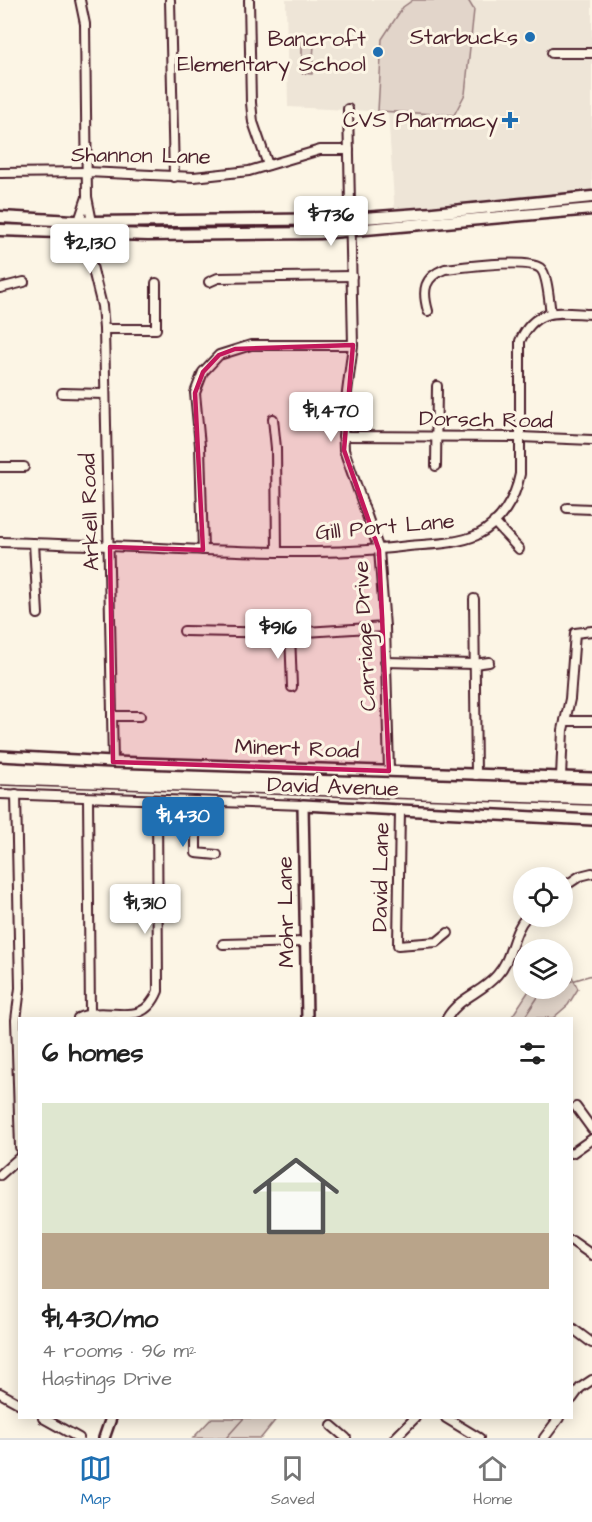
<!DOCTYPE html>
<html lang="en">
<head>
<meta charset="utf-8">
<style>
  body { margin:0; font-family:"Architects Daughter",sans-serif; background:#f2f2f2; color:#222; height:100vh; display:flex; flex-direction:column; font-size:22px; white-space:nowrap }
  * { box-sizing:border-box; margin:0 }
  p { font-size:20px; color:#767676 }
  .icon { flex:none; width:33px; height:33px; fill:none; stroke:currentColor; stroke-width:2; stroke-linecap:round; stroke-linejoin:round }
  .map { position:relative; flex:1; overflow:hidden }
  .details { position:absolute; left:18px; top:1017px; width:555px; height:402px; display:flex; flex-direction:column; background:#fff; border-radius:0px; box-shadow:0 3px 15px #0003 }
  .details>* { flex:none }
  .tools { position:absolute; left:513px; top:867px; display:grid; gap:12px }
  .tools a { display:grid; place-items:center; width:60px; height:60px; border-radius:50%; background:#fff; box-shadow:0 3px 15px #0003; font-size:30px }
  .price { position:absolute; translate:-50% -51px; padding:0 14px; border-radius:6px; background:#fff; color:#222; font-size:20px; line-height:39px; filter:drop-shadow(0 2px 3px #0008) }
  .price::after { content:''; position:absolute; left:50%; top:36px; width:18px; height:14px; margin-left:-9px; background:inherit; clip-path:polygon(0 0,100% 0,50% 100%) }
  .price.current { background:#1f6fb2; color:#fff }
  ul { padding:0; list-style:none }
  li { display:grid; align-content:center; gap:12px; height:318px; padding:0 24px }
  li span { display:grid; place-items:center; height:186px; border-radius:0px; color:#555 }
  li>.icon { margin-inline-start:auto }
  span .icon { width:108px; height:108px; fill:#fffc; stroke-width:1 }
  li b { font-size:26px }
  h2 { display:flex; justify-content:space-between; align-items:center; height:72px; padding:0 24px; font-size:26px }
  .tab-bar { display:flex; justify-content:space-around; align-items:center; height:84px; border-top:2px solid #e0e0e0; background:#fff; font-size:16px; color:#767676 }
  .tab-bar a { display:grid; justify-items:center; gap:3px }
  .tab-bar .current { color:#1f6fb2 }
  .map>svg:first-child { display:block }
  .built { fill:#eee5d7 }
  .green { fill:#e2d5ca; stroke:#967a7a; stroke-width:1.5 }
  .lines { fill:none; stroke-linecap:round; stroke-linejoin:round }
  .stream { stroke:#917474; stroke-width:1.5 }
  .minor-casing { stroke:#4a1f2b; stroke-width:12 }
  .tertiary-casing { stroke:#4a1f2b; stroke-width:14 }
  .secondary-casing { stroke:#4a1f2b; stroke-width:15 }
  .minor { stroke:#fcf5e5; stroke-width:8 }
  .tertiary { stroke:#fcf5e5; stroke-width:9 }
  .secondary { stroke:#fcf5e5; stroke-width:10 }
  .rail { stroke:#4a1f2b; stroke-width:1.5 }
  .marked { fill:#c2185b; fill-opacity:0.2; stroke:#c2185b; stroke-width:4.5; stroke-linejoin:round }
  .poi-dot { fill:#1f6fb2; stroke:#fcf5e5; stroke-width:2 }
  .labels { text-anchor:middle; dominant-baseline:central; stroke-width:6; stroke-linejoin:round; paint-order:stroke }
  .poi-label { font-size:22px; fill:#4a1f2b; stroke:#fcf5e5; text-anchor:end }
  .street-label { font-size:22px; fill:#4a1f2b; stroke:#fcf5e5 }
</style>
</head>
<body>
<div class="map">
<svg width="592" height="1438" viewBox="0 0 592 1438">
  <rect width="100%" height="100%" fill="#fcf5e5"/>
  <filter id="ink" filterUnits="userSpaceOnUse"><feTurbulence type="fractalNoise" baseFrequency=".0167" numOctaves="2"/><feDisplacementMap in="SourceGraphic" scale="12" xChannelSelector="R" yChannelSelector="G"/><feConvolveMatrix kernelMatrix="1 2 1 2 8 2 1 2 1" color-interpolation-filters="sRGB"/></filter>
  <g filter="url(#ink)">
    <!-- built -->
    <path class="built" d="M286,0H592V197L395,216L388,112L288,107Z"/>
    <!-- green -->
    <g class="green">
      <path d="M413,0H468L474,10L465,94L454,115L378,111L382,39L403,7Z"/>
      <path d="M302,42L314,45L312,74L302,73Z"/>
      <path d="M563,958L578,989L568,1005L553,1018H511L530,989L562,988Z"/>
      <path d="M212,1418H277L261,1438H193Z"/>
    </g>
    <g class="lines">
      <!-- stream -->
      <g class="stream">
        <path d="M562,984L592,975"/>
        <path d="M524,1018L540,994L552,988"/>
        <path d="M226,1438L244,1418"/>
      </g>
      <!-- minor casing -->
      <g class="minor-casing">
        <g id="minor">
          <path d="M80,0L85,24L87,197L92,222L91,262L86,256L79,221L87,197"/>
          <path d="M170,0L174,177"/>
          <path d="M249,0L251,103L253,122L268,165"/>
          <path d="M552,53H592"/>
          <path d="M348,109L353,345L343,424L344,450L379,550L385,627L389,771"/>
          <path d="M0,173L87,172L194,177L249,171L320,150H349"/>
          <path d="M91,262L102,306L104,329L113,762"/>
          <path d="M209,282L218,278L352,276"/>
          <path d="M0,288L24,282"/>
          <path d="M428,311C422,290 424,277 445,269C463,267 527,258 540,268C548,274 549,303 551,313"/>
          <path d="M104,329H156V283"/>
          <path d="M62,393L105,394"/>
          <path d="M273,419L276,448L277,552"/>
          <path d="M343,436L520,437L592,440"/>
          <path d="M436,466L437,386"/>
          <path d="M0,467H24"/>
          <path d="M567,508L592,509"/>
          <path d="M494,522L519,549"/>
          <path d="M0,542C68,544 136,547 205,550C273,552 341,555 409,546C431,544 457,544 477,535C501,523 515,499 520,474V341C536,306 559,313 592,314"/>
          <path d="M34,543L38,614"/>
          <path d="M203,550L200,446L195,393L203,372L219,355L251,345H353"/>
          <path d="M474,599L476,775"/>
          <path d="M184,631L290,633L385,627"/>
          <path d="M290,633L292,687"/>
          <path d="M385,662L474,664L489,662"/>
          <path d="M112,716H140"/>
          <path d="M565,721H592"/>
          <path d="M561,777L563,730L570,699L575,633L592,631"/>
          <path d="M0,794L303,805"/>
          <path d="M16,794L20,988L16,1020L20,1147"/>
          <path d="M88,798L90,1013"/>
          <path d="M196,801V853L217,855"/>
          <path d="M400,809L398,945L437,942L448,933"/>
          <path d="M562,888L580,876L592,873"/>
          <path d="M223,944L305,942"/>
          <path d="M78,1018C109,1003 141,1032 158,991L157,800"/>
          <path d="M447,1018C459,997 482,993 497,975C513,958 511,933 527,916"/>
          <path d="M576,1107L592,1129"/>
          <path d="M572,1153L592,1139"/>
          <path d="M0,1175L20,1157"/>
          <path d="M572,1241L592,1255"/>
          <path d="M572,1328L592,1343"/>
          <path d="M0,1393L20,1404"/>
          <path d="M572,1399L580,1388L592,1380"/>
          <path d="M43,1418L79,1438"/>
          <path d="M446,1418L479,1438"/>
          <path d="M332,1426L346,1438"/>
          <path d="M395,1438L415,1418"/>
          <path d="M544,1438L559,1418"/>
        </g>
      </g>
      <!-- tertiary casing -->
      <g class="tertiary-casing">
        <g id="tertiary">
          <path d="M0,756L113,762L592,778"/>
          <path d="M307,1018L303,805L592,820"/>
          <path d="M104,1438L111,1418"/>
        </g>
      </g>
      <!-- secondary casing -->
      <g class="secondary-casing">
        <g id="secondary">
          <path d="M0,217L92,222L350,219L433,213L592,197"/>
          <path d="M0,230L148,235L320,233L592,209"/>
        </g>
      </g>
      <!-- minor -->
      <use href="#minor" class="minor"/>
      <!-- tertiary -->
      <use href="#tertiary" class="tertiary"/>
      <!-- secondary -->
      <use href="#secondary" class="secondary"/>
      <!-- rail -->
      <path class="rail" d="M0,785L592,805"/>
    </g>
  </g>
  <!-- marked area -->
  <path class="marked" d="M353,345L344,450L379,550L389,771L113,762L110,547L203,550L195,393L203,372L219,355L235,349Z"/>
  <!-- markers -->
  <g class="poi-dot">
    <circle cx="530" cy="37" r="6"/>
    <circle cx="378" cy="52" r="6"/>
    <path d="M507 111h6v6h6v6h-6v6h-6v-6h-6v-6h6z"/>
  </g>
  <g class="labels">
    <!-- poi labels -->
    <g class="poi-label">
      <text x="518" y="37">Starbucks</text>
      <text x="366" y="39">Bancroft<tspan x="366" dy="25">Elementary School</tspan></text>
      <text x="498" y="120">CVS Pharmacy</text>
    </g>
    <!-- street labels -->
    <g class="street-label">
      <text transform="translate(141 156) rotate(1)">Shannon Lane</text>
      <text transform="translate(486 420) rotate(1)">Dorsch Road</text>
      <text transform="translate(90 512) rotate(-92)">Arkell Road</text>
      <text transform="translate(385 527) rotate(-5)">Gill Port Lane</text>
      <text transform="translate(365 636) rotate(-93)">Carriage Drive</text>
      <text transform="translate(297 749) rotate(2)">Minert Road</text>
      <text transform="translate(333 787) rotate(2)">David Avenue</text>
      <text transform="translate(381 877) rotate(-89)">David Lane</text>
      <text transform="translate(286 912) rotate(-91)">Mohr Lane</text>
    </g>
  </g>
</svg>
<div class="tools">
<a><svg class="icon" aria-label="locate" viewBox="0 0 24 24"><circle cx="12" cy="12" r="6"/><path d="M12 2v4M12 18v4M2 12h4M18 12h4"/></svg></a>
<a><svg class="icon" aria-label="layers" viewBox="0 0 24 24"><path d="M12 4l9 5-9 5-9-5zM3 14l9 5 9-5"/></svg></a>
</div>
<b class="price" style="left:331px;top:247px">$736</b>
<b class="price" style="left:90px;top:275px">$2,130</b>
<b class="price" style="left:331px;top:443px">$1,470</b>
<b class="price" style="left:278px;top:660px">$916</b>
<b class="price current" style="left:183px;top:848px">$1,430</b>
<b class="price" style="left:145px;top:935px">$1,310</b>
<section class="details">
<h2>6 homes<svg class="icon" aria-label="filters" viewBox="0 0 24 24"><path d="M4 7h16M4 17h16"/><circle cx="9" cy="7" r="2"/><circle cx="15" cy="17" r="2"/></svg></h2>
<ul>
<li><span style="background:linear-gradient(#dfe7d0 70%,#b9a48a 0)"><svg class="icon" aria-label="home" viewBox="0 0 24 24"><path d="M3 11l9-7 9 7M6 9v11h12V9"/></svg></span><div><b>$1,430/mo</b><p>4 rooms · 96 m²</p><p>Hastings Drive</p></div></li>
</ul>
</section>
</div>
<nav class="tab-bar">
<a class="current"><svg class="icon" aria-label="map" viewBox="0 0 24 24"><path d="M3 6l6-2 6 2 6-2v14l-6 2-6-2-6 2zM9 4v14M15 6v14"/></svg>Map</a>
<a><svg class="icon" aria-label="saved" viewBox="0 0 24 24"><path d="M7 4h10v16l-5-4-5 4z"/></svg>Saved</a>
<a><svg class="icon" aria-label="home" viewBox="0 0 24 24"><path d="M3 11l9-7 9 7M6 9v11h12V9"/></svg>Home</a>
</nav>
</body>
</html>
